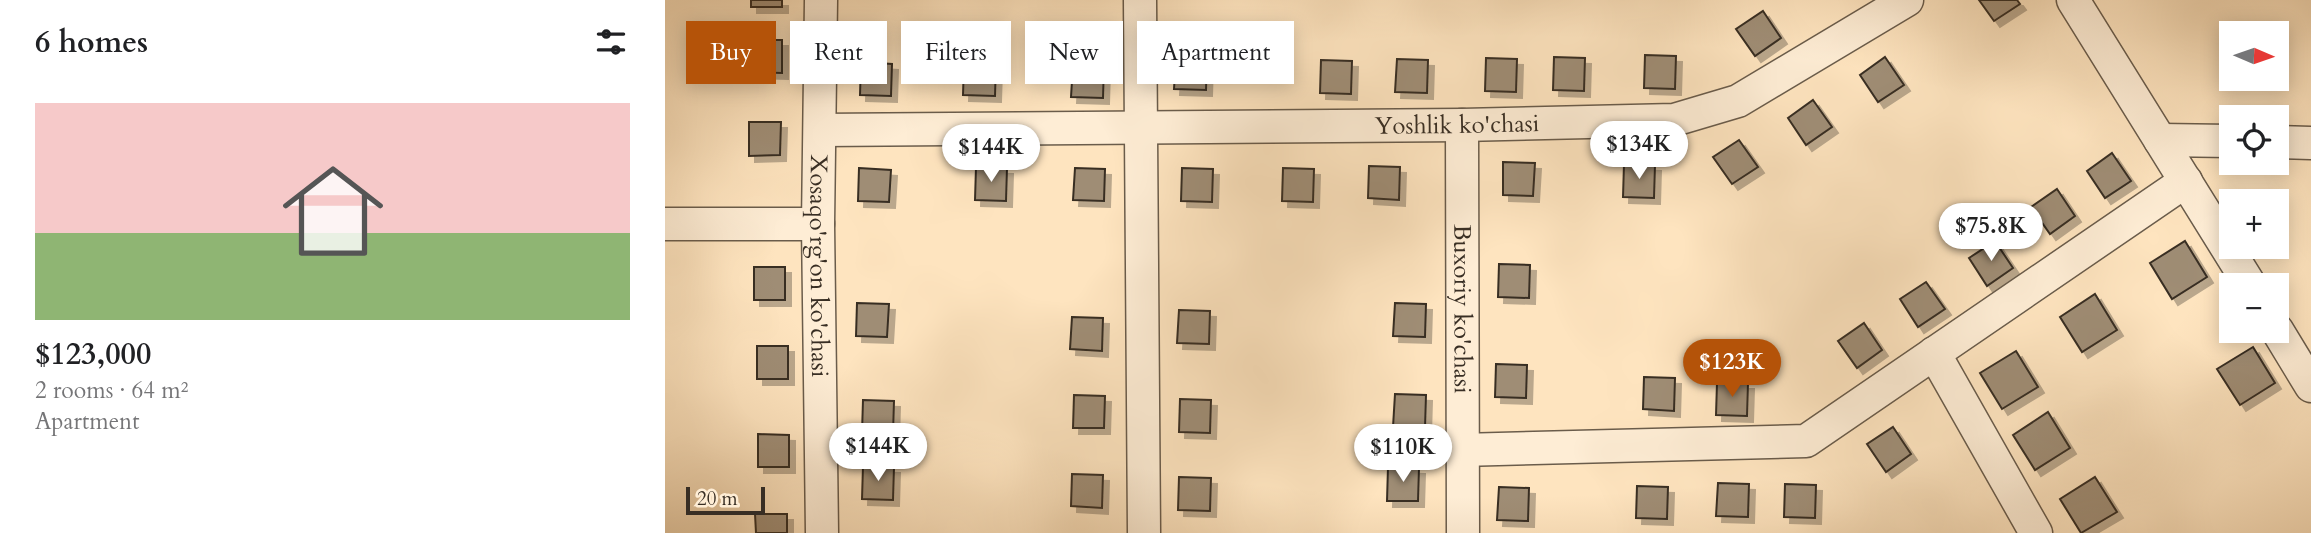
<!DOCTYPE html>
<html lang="en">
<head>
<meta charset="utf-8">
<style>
  body { margin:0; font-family:Cardo,serif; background:#f2f2f2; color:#202124; height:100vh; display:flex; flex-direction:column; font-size:26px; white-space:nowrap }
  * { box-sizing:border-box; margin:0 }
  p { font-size:23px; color:#757577 }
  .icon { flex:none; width:38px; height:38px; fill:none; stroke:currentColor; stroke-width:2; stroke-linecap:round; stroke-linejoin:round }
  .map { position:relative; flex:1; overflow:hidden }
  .details { display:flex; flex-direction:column; background:#fff; width:665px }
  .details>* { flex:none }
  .hud { position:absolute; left:21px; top:21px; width:665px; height:63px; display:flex; gap:14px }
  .needle { width:46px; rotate:92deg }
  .fabs { position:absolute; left:1554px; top:21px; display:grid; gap:14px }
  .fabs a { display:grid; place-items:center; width:70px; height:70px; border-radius:0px; background:#fff; box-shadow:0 4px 18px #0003; font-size:35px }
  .scale { position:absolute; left:21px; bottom:18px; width:79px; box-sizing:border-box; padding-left:7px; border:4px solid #382e24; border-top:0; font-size:19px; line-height:24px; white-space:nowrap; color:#382e24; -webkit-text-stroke:5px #feedd5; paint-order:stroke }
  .price { position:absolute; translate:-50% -60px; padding:0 16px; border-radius:24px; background:#fff; color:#222; font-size:23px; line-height:46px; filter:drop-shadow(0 2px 4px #0008) }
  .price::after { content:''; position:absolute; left:50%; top:42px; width:21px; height:16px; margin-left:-10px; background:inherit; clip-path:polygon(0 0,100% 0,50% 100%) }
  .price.active { background:#b45309; color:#fff }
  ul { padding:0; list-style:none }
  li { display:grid; align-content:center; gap:14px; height:371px; padding:0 35px }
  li+li { border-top:2px solid #e0e0e0 }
  li span { display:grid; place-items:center; height:217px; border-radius:0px; color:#555 }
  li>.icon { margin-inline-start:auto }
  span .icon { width:126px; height:126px; fill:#fffc; stroke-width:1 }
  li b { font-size:30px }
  h2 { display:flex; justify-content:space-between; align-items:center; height:84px; padding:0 35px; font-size:30px }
  .tag { padding:0 24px; border-radius:0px; background:#fff; box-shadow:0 4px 18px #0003; font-size:24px; line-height:63px }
  .tag.active { background:#b45309; color:#fff }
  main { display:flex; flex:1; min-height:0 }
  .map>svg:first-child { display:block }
  .building { fill:#9f8d75; stroke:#382e24; stroke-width:2; filter:url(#shadow) }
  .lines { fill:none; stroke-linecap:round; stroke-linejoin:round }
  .street-casing { stroke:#6a5c4b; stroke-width:35 }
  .street { stroke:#feedd5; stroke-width:32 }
  .labels { text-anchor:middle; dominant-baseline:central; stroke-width:7; stroke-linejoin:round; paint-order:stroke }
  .street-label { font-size:24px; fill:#382e24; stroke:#feedd5 }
</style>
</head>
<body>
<main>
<section class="details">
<h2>6 homes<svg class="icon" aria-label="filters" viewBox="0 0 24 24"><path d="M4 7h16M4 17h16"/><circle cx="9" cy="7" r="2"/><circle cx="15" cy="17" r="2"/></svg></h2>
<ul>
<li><span style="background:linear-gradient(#f6c9c9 60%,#8fb573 0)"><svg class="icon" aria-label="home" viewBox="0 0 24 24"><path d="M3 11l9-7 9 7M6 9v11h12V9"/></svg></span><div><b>$123,000</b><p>2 rooms · 64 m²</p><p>Apartment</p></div></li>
</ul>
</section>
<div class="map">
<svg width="1646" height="533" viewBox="0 0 1646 533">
  <defs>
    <filter id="shadow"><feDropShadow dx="6" dy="6" stdDeviation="0" flood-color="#0004"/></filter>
  </defs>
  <rect width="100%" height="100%" fill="#fee4bf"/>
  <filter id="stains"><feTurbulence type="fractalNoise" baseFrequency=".00286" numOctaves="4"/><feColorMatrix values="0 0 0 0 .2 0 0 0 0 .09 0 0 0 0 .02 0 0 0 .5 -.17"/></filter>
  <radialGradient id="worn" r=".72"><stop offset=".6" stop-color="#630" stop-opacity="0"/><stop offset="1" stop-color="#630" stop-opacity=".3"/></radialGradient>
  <!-- building -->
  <g class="building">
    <rect x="86" y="0" width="31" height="7"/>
    <path d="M1314,0H1352L1355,4L1329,21Z"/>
    <path d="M1098,11L1116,38L1090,56L1071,29Z"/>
    <path d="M85,40H117V73L86,72Z"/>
    <path d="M980,55L1011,56L1010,89L979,88Z"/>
    <path d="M511,56L542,57L541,90L509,89Z"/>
    <path d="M889,57L920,58L919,91L888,90Z"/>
    <path d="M1220,57L1239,85L1213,102L1195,75Z"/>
    <path d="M821,58L852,59L851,92L820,91Z"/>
    <path d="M732,59L763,60L762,93L730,92Z"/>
    <path d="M656,60L687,61L686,94L655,93Z"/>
    <path d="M196,62L227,64L226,96L195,95Z"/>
    <path d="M299,62L331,63L330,96L298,95Z"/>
    <path d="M408,64L439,65L438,98L406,97Z"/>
    <path d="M1148,100L1167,127L1141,145L1123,118Z"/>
    <path d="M84,122H116L115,155L84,156Z"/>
    <path d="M1074,140L1093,167L1067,184L1048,157Z"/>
    <path d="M1447,153L1466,181L1440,198L1422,171Z"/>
    <path d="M838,162L870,163L868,196L838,195Z"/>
    <path d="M959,164L990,165L989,198L958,197Z"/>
    <path d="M704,166L735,167L734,200L703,198Z"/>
    <path d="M311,167L342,168L341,201L310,200Z"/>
    <path d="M194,168L226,170L224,202L193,201Z"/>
    <path d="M410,168L440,169L439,201L408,200Z"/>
    <path d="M517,168L548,169L547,202L516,201Z"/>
    <path d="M618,168L649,169L648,202L617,201Z"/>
    <path d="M1392,189L1410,216L1385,234L1366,207Z"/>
    <path d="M1330,241L1348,268L1322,286L1304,258Z"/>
    <path d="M1520,241L1542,277L1507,299L1485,263Z"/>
    <path d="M834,264L865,265L864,298L833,297Z"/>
    <rect x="89" y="267" width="31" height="33"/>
    <path d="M1261,282L1280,309L1253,327L1235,299Z"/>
    <path d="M1430,294L1452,330L1417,352L1395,317Z"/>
    <path d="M192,303L224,304L222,337L191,336Z"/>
    <path d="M730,303L761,304L760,337L728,336Z"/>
    <path d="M514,310L545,311L544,344L512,343Z"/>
    <path d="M407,317L438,318L437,351L405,349Z"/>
    <path d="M1199,323L1217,350L1192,368L1173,341Z"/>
    <rect x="92" y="346" width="31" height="33"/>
    <path d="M1588,347L1610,383L1575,405L1552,369Z"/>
    <path d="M1351,351L1373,387L1337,409L1315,373Z"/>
    <path d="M831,364L862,365L861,398L830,397Z"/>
    <path d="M979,377L1010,378L1009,411L978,409Z"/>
    <path d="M1052,383H1083L1082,416L1051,415Z"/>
    <path d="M730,394L761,395L760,428L728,427Z"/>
    <path d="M409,395L440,396L439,428H408Z"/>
    <path d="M515,399L546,400L545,433L514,432Z"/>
    <path d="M198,400L229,401L228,434L197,433Z"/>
    <path d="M1383,412L1405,448L1370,470L1348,435Z"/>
    <path d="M1228,427L1246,454L1221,472L1202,444Z"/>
    <path d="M93,434L124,435V467H93Z"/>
    <path d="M198,466L229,467L228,500L197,499Z"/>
    <path d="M723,467L754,468L753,501H722Z"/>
    <path d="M407,474L438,475L437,508L406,506Z"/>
    <path d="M514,477L546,478L545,511L513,510Z"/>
    <path d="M1430,477L1452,512L1416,533L1395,499Z"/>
    <path d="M1053,483L1084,484L1083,517L1051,516Z"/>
    <path d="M1120,484L1151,485L1150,518L1119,517Z"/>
    <path d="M972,486L1003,487L1002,519L971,518Z"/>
    <path d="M834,487L864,488L863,521L832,520Z"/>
    <path d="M90,514H122V533H91Z"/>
  </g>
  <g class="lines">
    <!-- street casing -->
    <g class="street-casing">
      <g id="street">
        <path id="s1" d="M156,0L153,224L157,533"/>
        <path d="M475,0L479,533"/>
        <path d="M1408,0L1585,285"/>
        <path id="s2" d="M797,125L798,533"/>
        <path id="s3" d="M155,130L797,125L1009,120L1073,101L1242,0"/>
        <path d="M1495,140L1566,141"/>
        <path d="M1612,142L1646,143"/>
        <path d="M0,224H153"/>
        <path d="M1612,330L1646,386"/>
        <path d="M1269,353L1371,533"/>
        <path d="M796,450L1141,441L1521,181"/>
      </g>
    </g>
    <!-- street -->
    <use href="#street" class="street"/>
  </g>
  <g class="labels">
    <!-- street labels -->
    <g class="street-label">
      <text stroke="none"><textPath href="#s3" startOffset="637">Yoshlik ko'chasi</textPath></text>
      <text stroke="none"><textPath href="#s1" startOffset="266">Xosaqo'rg'on ko'chasi</textPath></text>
      <text stroke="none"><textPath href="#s2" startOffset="184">Buxoriy ko'chasi</textPath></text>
    </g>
  </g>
  <rect width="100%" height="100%" filter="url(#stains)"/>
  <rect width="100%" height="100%" fill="url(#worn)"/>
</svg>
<div class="fabs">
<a><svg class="needle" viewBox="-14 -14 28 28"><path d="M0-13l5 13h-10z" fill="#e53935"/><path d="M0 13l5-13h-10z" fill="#757577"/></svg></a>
<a><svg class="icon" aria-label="locate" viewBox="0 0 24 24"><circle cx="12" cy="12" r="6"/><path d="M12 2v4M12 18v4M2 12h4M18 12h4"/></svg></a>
<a>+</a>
<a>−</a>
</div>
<div class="scale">20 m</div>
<b class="price" style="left:974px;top:181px">$134K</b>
<b class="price" style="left:326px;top:184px">$144K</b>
<b class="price" style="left:1326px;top:263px">$75.8K</b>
<b class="price active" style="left:1067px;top:399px">$123K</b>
<b class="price" style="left:213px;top:483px">$144K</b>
<b class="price" style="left:738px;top:484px">$110K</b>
<div class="hud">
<a class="tag active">Buy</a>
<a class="tag">Rent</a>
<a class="tag">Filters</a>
<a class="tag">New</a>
<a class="tag">Apartment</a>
</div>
</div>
</main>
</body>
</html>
